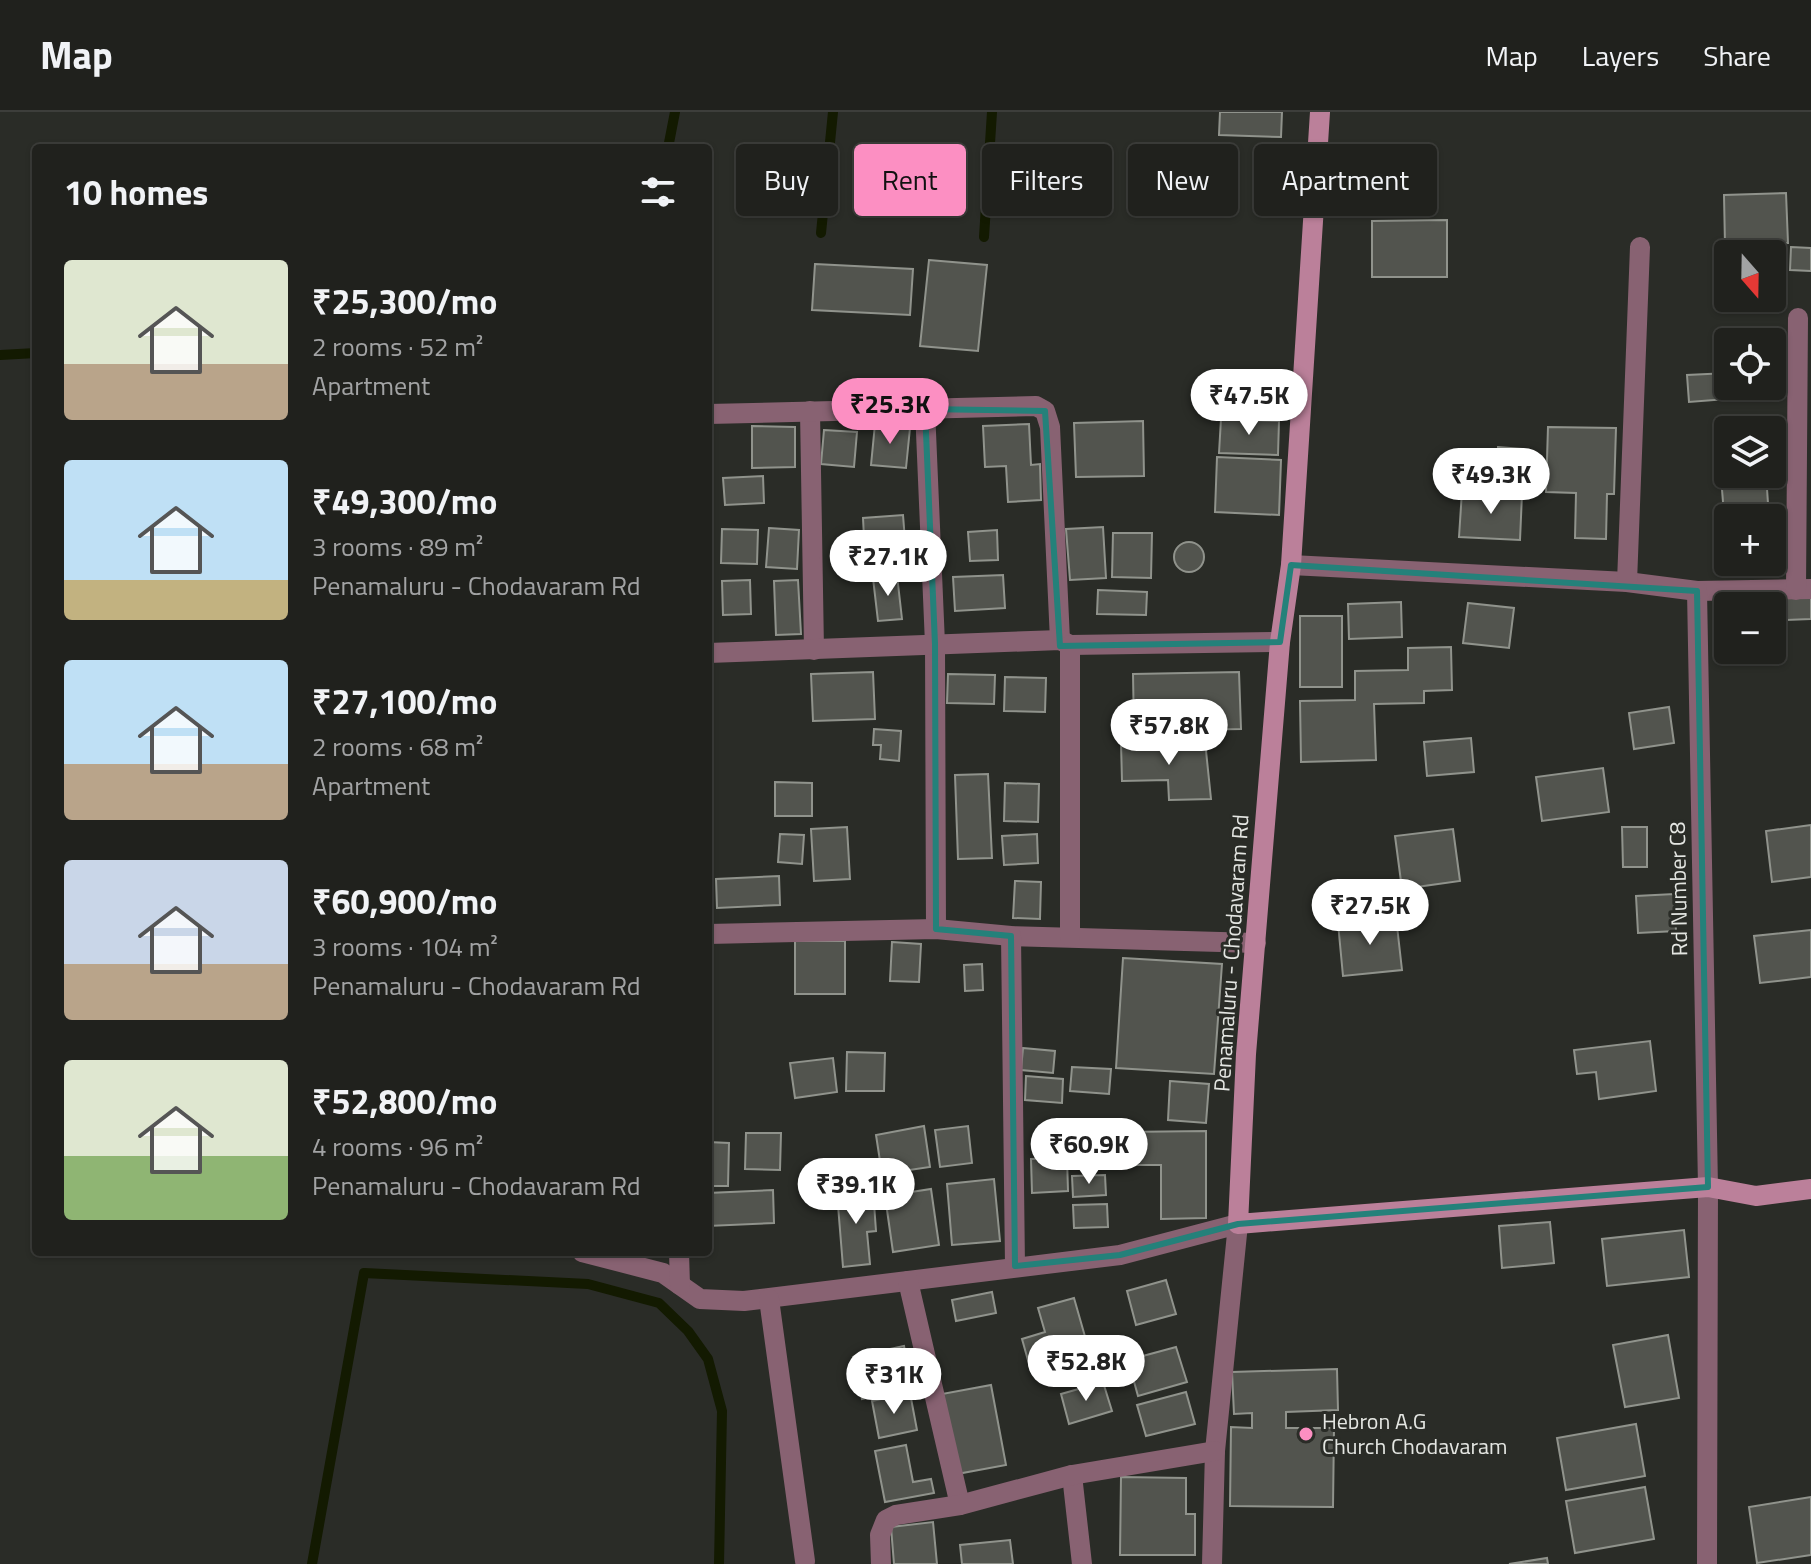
<!DOCTYPE html>
<html lang="en">
<head>
<meta charset="utf-8">
<style>
  body { margin:0; font-family:"Titillium Web",sans-serif; background:#282926; color:#f1f3f6; height:100vh; display:flex; flex-direction:column; font-size:30px; white-space:nowrap }
  * { box-sizing:border-box; margin:0 }
  p { font-size:26px; color:#a2a3a4 }
  .icon { flex:none; width:44px; height:44px; fill:none; stroke:currentColor; stroke-width:2; stroke-linecap:round; stroke-linejoin:round }
  .map { position:relative; flex:1; overflow:hidden }
  .panel { position:absolute; left:32px; top:32px; width:680px; height:1112px; display:flex; flex-direction:column; background:#20211d; border-radius:8px; box-shadow:0 2px 6px #0004,0 0 0 2px #3d3e3b }
  .panel>* { flex:none }
  .top-card { position:absolute; left:736px; top:32px; width:760px; height:72px; display:flex; gap:16px }
  .needle { width:52px; rotate:160deg }
  .fabs { position:absolute; left:1714px; top:128px; display:grid; gap:16px }
  .fabs a { display:grid; place-items:center; width:72px; height:72px; border-radius:8px; background:#20211d; box-shadow:0 2px 6px #0004,0 0 0 2px #3d3e3b; font-size:40px }
  .price { position:absolute; translate:-50% -68px; padding:0 18px; border-radius:28px; background:#fff; color:#222; font-size:26px; line-height:52px; filter:drop-shadow(0 2px 4px #0008) }
  .price::after { content:''; position:absolute; left:50%; top:48px; width:24px; height:18px; margin-left:-12px; background:inherit; clip-path:polygon(0 0,100% 0,50% 100%) }
  .price.selected { background:#fc8fc2; color:#111 }
  ul { padding:0; list-style:none }
  li { display:flex; align-items:center; gap:24px; height:200px; padding:0 32px }
  li span { display:grid; place-items:center; flex:none; width:224px; height:160px; border-radius:8px; color:#555 }
  li>.icon { margin-inline-start:auto }
  span .icon { width:96px; height:96px; fill:#fffc; stroke-width:1 }
  li b { font-size:34px }
  h2 { display:flex; justify-content:space-between; align-items:center; height:96px; padding:0 32px; font-size:34px }
  .chip { padding:0 28px; border-radius:8px; background:#20211d; box-shadow:0 2px 6px #0004,0 0 0 2px #3d3e3b; font-size:28px; line-height:72px }
  .chip.selected { background:#fc8fc2; color:#111 }
  header { display:flex; align-items:center; gap:48px; box-sizing:border-box; height:112px; padding:0 40px; background:#20211d; border-bottom:2px solid #3d3e3b }
  header strong { font-size:38px }
  nav { display:flex; gap:44px; margin-inline-start:auto; font-size:28px }
  .map>svg:first-child { display:block }
  .lines { fill:none; stroke-linecap:round; stroke-linejoin:round }
  .stream { stroke:#131a01; stroke-width:10 }
  .building { fill:#52544e; stroke:#90938c; stroke-width:2 }
  .street { stroke:#886272; stroke-width:20 }
  .secondary { stroke:#bb809a; stroke-width:20 }
  .marked { fill:none; stroke:#24817a; stroke-width:6; stroke-linejoin:round }
  .poi-dot { fill:#fc8fc2; stroke:#2a2c27; stroke-width:3 }
  .labels { text-anchor:middle; dominant-baseline:central; stroke-width:6; stroke-linejoin:round; paint-order:stroke }
  .street-label { font-size:22px; fill:#e4e6e2; stroke:#2a2c27 }
  .poi-label { font-size:22px; fill:#e4e6e2; stroke:#2a2c27; text-anchor:start }
</style>
</head>
<body>
<header>
<strong>Map</strong>
<nav><a>Map</a><a>Layers</a><a>Share</a></nav>
</header>
<div class="map">
<svg width="1811" height="1452" viewBox="0 0 1811 1452">
  <rect width="100%" height="100%" fill="#2a2c27"/>
  <g class="lines">
    <!-- stream -->
    <g class="stream">
      <path d="M668,36L675,0"/>
      <path d="M821,121L833,0"/>
      <path d="M984,125L992,0"/>
      <path d="M0,243L36,241"/>
      <path d="M312,1452L364,1161L588,1172L659,1191L688,1219L708,1247L722,1299L719,1452"/>
    </g>
  </g>
  <!-- building -->
  <g class="building">
    <path d="M1220,0H1282L1281,25L1219,23Z"/>
    <path d="M1786,81L1788,131L1725,133L1724,83Z"/>
    <path d="M1447,108V165H1372V109Z"/>
    <path d="M1791,135L1811,136V159L1790,158Z"/>
    <path d="M929,148L987,153L978,239L920,234Z"/>
    <path d="M815,152L913,157L910,203L812,198Z"/>
    <path d="M1728,261V274H1751L1752,285L1689,290L1687,263Z"/>
    <path d="M1245,264L1283,266L1280,302L1242,299Z"/>
    <path d="M1221,307L1279,309L1278,343L1219,341Z"/>
    <path d="M1143,309L1144,364L1076,365L1074,311Z"/>
    <path d="M875,312L910,316L906,356L871,353Z"/>
    <path d="M1029,312L1031,353L1040,352L1041,388L1008,390L1006,354L985,355L983,314Z"/>
    <path d="M752,314L795,315V355L752,356Z"/>
    <path d="M1548,315L1616,316L1614,382H1607L1606,427L1575,426L1576,381L1546,380Z"/>
    <path d="M824,318L857,320L854,355L821,352Z"/>
    <path d="M1498,335L1522,337L1519,381L1496,379Z"/>
    <path d="M1217,345L1281,348L1279,403L1215,400Z"/>
    <path d="M1766,362L1769,406H1728V414L1725,415L1721,365Z"/>
    <path d="M763,364L764,391L725,393L723,366Z"/>
    <path d="M1462,379L1522,382L1520,428L1459,425Z"/>
    <path d="M903,403L906,441L865,445L863,406Z"/>
    <path d="M1103,415L1106,466L1070,468L1066,417Z"/>
    <path d="M769,416L799,418L797,457L766,455Z"/>
    <path d="M722,417L758,418L757,452L721,451Z"/>
    <path d="M997,418L998,448L970,449L968,420Z"/>
    <path d="M1113,421H1152L1151,466L1112,465Z"/>
    <circle cx="1189" cy="445" r="15"/>
    <path d="M897,463L902,507L878,509L873,466Z"/>
    <path d="M1003,463L1005,496L955,499L953,465Z"/>
    <path d="M750,468L751,502L723,503L722,469Z"/>
    <path d="M798,468L801,522L776,523L774,469Z"/>
    <path d="M1098,478L1147,480L1146,503L1097,502Z"/>
    <path d="M1811,482V507L1786,508L1785,483Z"/>
    <path d="M1401,490L1402,525L1349,527L1348,492Z"/>
    <path d="M1468,491L1514,496L1509,536L1463,531Z"/>
    <rect x="1300" y="504" width="42" height="71"/>
    <path d="M1451,535L1452,578L1424,579V591L1374,592L1376,648L1301,650L1300,589L1355,588V559L1408,558V536Z"/>
    <path d="M873,560L875,607L813,609L811,562Z"/>
    <path d="M1239,560L1241,617L1134,619L1133,562Z"/>
    <path d="M948,562L995,563L994,592L947,591Z"/>
    <path d="M1005,565L1046,566L1045,600L1004,599Z"/>
    <path d="M1669,595L1674,631L1634,637L1629,601Z"/>
    <path d="M874,617L901,619L899,649L880,647L881,633H873Z"/>
    <path d="M1471,626L1474,660L1427,664L1424,630Z"/>
    <path d="M1205,629L1211,687L1169,688L1168,668L1122,669L1121,631Z"/>
    <path d="M1603,656L1609,700L1542,709L1536,665Z"/>
    <path d="M988,662L992,746L958,747L955,663Z"/>
    <path d="M775,670L812,671V704H775Z"/>
    <path d="M1005,671L1039,672L1038,710L1004,709Z"/>
    <path d="M1811,713V765L1772,770L1766,719Z"/>
    <path d="M847,715L850,767L814,769L811,717Z"/>
    <path d="M1622,715H1647V755H1623Z"/>
    <path d="M1453,717L1460,769L1402,777L1395,724Z"/>
    <path d="M780,722L804,723L802,752L778,750Z"/>
    <path d="M1037,722L1038,751L1004,753L1002,724Z"/>
    <path d="M779,764L780,793L717,796L716,767Z"/>
    <path d="M1015,769L1041,770L1040,807L1013,806Z"/>
    <path d="M1674,782L1676,819L1638,821L1636,784Z"/>
    <path d="M1396,805L1402,858L1343,864L1338,811Z"/>
    <path d="M1811,818V865L1760,871L1754,824Z"/>
    <rect x="795" y="829" width="50" height="53"/>
    <path d="M892,830L921,832L919,870L890,869Z"/>
    <path d="M1123,846L1222,852L1214,962L1116,956Z"/>
    <path d="M982,852L983,878L965,879L964,853Z"/>
    <path d="M1650,929L1656,979L1599,987L1596,960L1577,962L1574,938Z"/>
    <path d="M1023,936L1055,939L1053,961L1021,958Z"/>
    <path d="M847,940L885,941L884,979H846Z"/>
    <path d="M833,946L837,980L795,986L790,951Z"/>
    <path d="M1072,955L1111,957L1109,982L1070,979Z"/>
    <path d="M1026,964L1063,967L1062,991L1025,988Z"/>
    <path d="M1170,969L1209,972L1206,1011L1168,1008Z"/>
    <path d="M924,1014L930,1055L882,1062L876,1023Z"/>
    <path d="M968,1014L972,1051L940,1055L935,1018Z"/>
    <path d="M1206,1019V1106L1161,1107V1053H1122V1020Z"/>
    <path d="M746,1021H781L780,1058L745,1057Z"/>
    <path d="M708,1030L729,1031L728,1074H708Z"/>
    <path d="M1067,1046L1068,1079L1032,1081L1031,1047Z"/>
    <path d="M1105,1063L1106,1083L1073,1085L1072,1064Z"/>
    <path d="M994,1067L1000,1129L952,1133L947,1072Z"/>
    <path d="M873,1077L876,1119L867,1120L870,1152L843,1155L837,1081Z"/>
    <path d="M931,1077L939,1133L893,1140L885,1084Z"/>
    <path d="M773,1078L774,1111L708,1114V1081Z"/>
    <path d="M1107,1092L1108,1115L1074,1116L1073,1093Z"/>
    <path d="M1550,1110L1554,1151L1502,1156L1499,1114Z"/>
    <path d="M1684,1118L1689,1165L1607,1174L1602,1127Z"/>
    <path d="M1166,1168L1176,1202L1136,1213L1127,1179Z"/>
    <path d="M992,1180L996,1201L956,1209L952,1188Z"/>
    <path d="M1074,1186L1090,1242L1031,1259L1022,1227L1045,1220L1038,1196Z"/>
    <path d="M1668,1223L1679,1286L1625,1295L1613,1233Z"/>
    <path d="M904,1234L912,1276L862,1287L853,1245Z"/>
    <path d="M1176,1235L1187,1270L1138,1284L1128,1248Z"/>
    <path d="M1337,1257L1338,1298L1286,1300V1316H1334L1333,1395L1230,1394L1231,1315L1252,1316V1301L1234,1302L1232,1260Z"/>
    <path d="M1103,1270L1112,1299L1069,1312L1061,1282Z"/>
    <path d="M991,1273L1006,1353L957,1362L942,1282Z"/>
    <path d="M1186,1280L1195,1312L1146,1324L1137,1293Z"/>
    <path d="M910,1281L917,1318L879,1326L872,1289Z"/>
    <path d="M1636,1312L1645,1364L1566,1378L1557,1326Z"/>
    <path d="M906,1333L913,1370L931,1367L934,1381L885,1390L875,1339Z"/>
    <path d="M1121,1365L1186,1366V1402H1195V1443H1120Z"/>
    <path d="M1645,1375L1654,1427L1575,1441L1566,1389Z"/>
    <path d="M1811,1385V1443L1757,1451L1749,1395Z"/>
    <path d="M933,1410L937,1452H894L891,1415Z"/>
    <path d="M1010,1428L1013,1452H962L960,1433Z"/>
    <path d="M1547,1446L1548,1452H1509Z"/>
  </g>
  <g class="lines">
    <!-- street -->
    <g class="street">
      <path d="M925,297L935,532L936,817"/>
      <path d="M810,299L814,538"/>
      <path d="M708,302L1036,294L1045,299L1050,315L1060,528"/>
      <path d="M1291,453L1627,470L1697,479L1811,477"/>
      <path d="M1627,470L1640,135"/>
      <path d="M1796,478L1798,206"/>
      <path d="M1697,479L1708,1075L1707,1452"/>
      <path d="M708,541L1060,528L1070,533L1280,530"/>
      <path d="M708,822L936,817L1011,824L1256,831"/>
      <path d="M1011,824L1015,1154"/>
      <path d="M1070,825V533"/>
      <path d="M582,1140L663,1161L700,1187L744,1189L1120,1143L1238,1112L1215,1339L1212,1452"/>
      <path d="M679,1140L680,1173"/>
      <path d="M908,1169L960,1393"/>
      <path d="M769,1187L805,1449"/>
      <path d="M1072,1363L1082,1452"/>
      <path d="M881,1452L880,1423L886,1408L896,1403L960,1393L1072,1363L1215,1339"/>
    </g>
    <!-- secondary -->
    <path class="secondary" d="M1320,0L1291,453L1280,530L1246,942L1238,1112L1708,1075L1756,1084L1811,1077"/>
  </g>
  <!-- marked area -->
  <path class="marked" d="M925,297L1045,299L1060,534L1280,530L1291,453L1697,479L1708,1075L1238,1112L1120,1143L1015,1154L1011,824L936,817L935,532Z"/>
  <!-- markers -->
  <circle class="poi-dot" cx="1306" cy="1322" r="8"/>
  <g class="labels">
    <!-- street labels -->
    <g class="street-label">
      <text transform="translate(1678 777) rotate(-91)">Rd Number C8</text>
      <text transform="translate(1231 841) rotate(-86)">Penamaluru - Chodavaram Rd</text>
    </g>
    <!-- poi labels -->
    <g class="poi-label">
      <text x="1322" y="1309">Hebron A.G<tspan x="1322" dy="25">Church Chodavaram</tspan></text>
    </g>
  </g>
</svg>
<div class="fabs">
<a><svg class="needle" viewBox="-14 -14 28 28"><path d="M0-13l5 13h-10z" fill="#e53935"/><path d="M0 13l5-13h-10z" fill="#a2a3a4"/></svg></a>
<a><svg class="icon" aria-label="locate" viewBox="0 0 24 24"><circle cx="12" cy="12" r="6"/><path d="M12 2v4M12 18v4M2 12h4M18 12h4"/></svg></a>
<a><svg class="icon" aria-label="layers" viewBox="0 0 24 24"><path d="M12 4l9 5-9 5-9-5zM3 14l9 5 9-5"/></svg></a>
<a>+</a>
<a>−</a>
</div>
<b class="price" style="left:1249px;top:325px">₹47.5K</b>
<b class="price selected" style="left:890px;top:334px">₹25.3K</b>
<b class="price" style="left:1491px;top:404px">₹49.3K</b>
<b class="price" style="left:888px;top:486px">₹27.1K</b>
<b class="price" style="left:1169px;top:655px">₹57.8K</b>
<b class="price" style="left:1370px;top:835px">₹27.5K</b>
<b class="price" style="left:1089px;top:1074px">₹60.9K</b>
<b class="price" style="left:856px;top:1114px">₹39.1K</b>
<b class="price" style="left:1086px;top:1291px">₹52.8K</b>
<b class="price" style="left:894px;top:1304px">₹31K</b>
<div class="top-card">
<a class="chip">Buy</a>
<a class="chip selected">Rent</a>
<a class="chip">Filters</a>
<a class="chip">New</a>
<a class="chip">Apartment</a>
</div>
<section class="panel">
<h2>10 homes<svg class="icon" aria-label="filters" viewBox="0 0 24 24"><path d="M4 7h16M4 17h16"/><circle cx="9" cy="7" r="2"/><circle cx="15" cy="17" r="2"/></svg></h2>
<ul>
<li><span style="background:linear-gradient(#dfe7d0 65%,#b9a48a 0)"><svg class="icon" aria-label="home" viewBox="0 0 24 24"><path d="M3 11l9-7 9 7M6 9v11h12V9"/></svg></span><div><b>₹25,300/mo</b><p>2 rooms · 52 m²</p><p>Apartment</p></div></li>
<li><span style="background:linear-gradient(#bfe0f5 75%,#c2b280 0)"><svg class="icon" aria-label="home" viewBox="0 0 24 24"><path d="M3 11l9-7 9 7M6 9v11h12V9"/></svg></span><div><b>₹49,300/mo</b><p>3 rooms · 89 m²</p><p>Penamaluru - Chodavaram Rd</p></div></li>
<li><span style="background:linear-gradient(#bfe0f5 65%,#b9a48a 0)"><svg class="icon" aria-label="home" viewBox="0 0 24 24"><path d="M3 11l9-7 9 7M6 9v11h12V9"/></svg></span><div><b>₹27,100/mo</b><p>2 rooms · 68 m²</p><p>Apartment</p></div></li>
<li><span style="background:linear-gradient(#c9d6e8 65%,#b9a48a 0)"><svg class="icon" aria-label="home" viewBox="0 0 24 24"><path d="M3 11l9-7 9 7M6 9v11h12V9"/></svg></span><div><b>₹60,900/mo</b><p>3 rooms · 104 m²</p><p>Penamaluru - Chodavaram Rd</p></div></li>
<li><span style="background:linear-gradient(#dfe7d0 60%,#8fb573 0)"><svg class="icon" aria-label="home" viewBox="0 0 24 24"><path d="M3 11l9-7 9 7M6 9v11h12V9"/></svg></span><div><b>₹52,800/mo</b><p>4 rooms · 96 m²</p><p>Penamaluru - Chodavaram Rd</p></div></li>
</ul>
</section>
</div>
</body>
</html>
